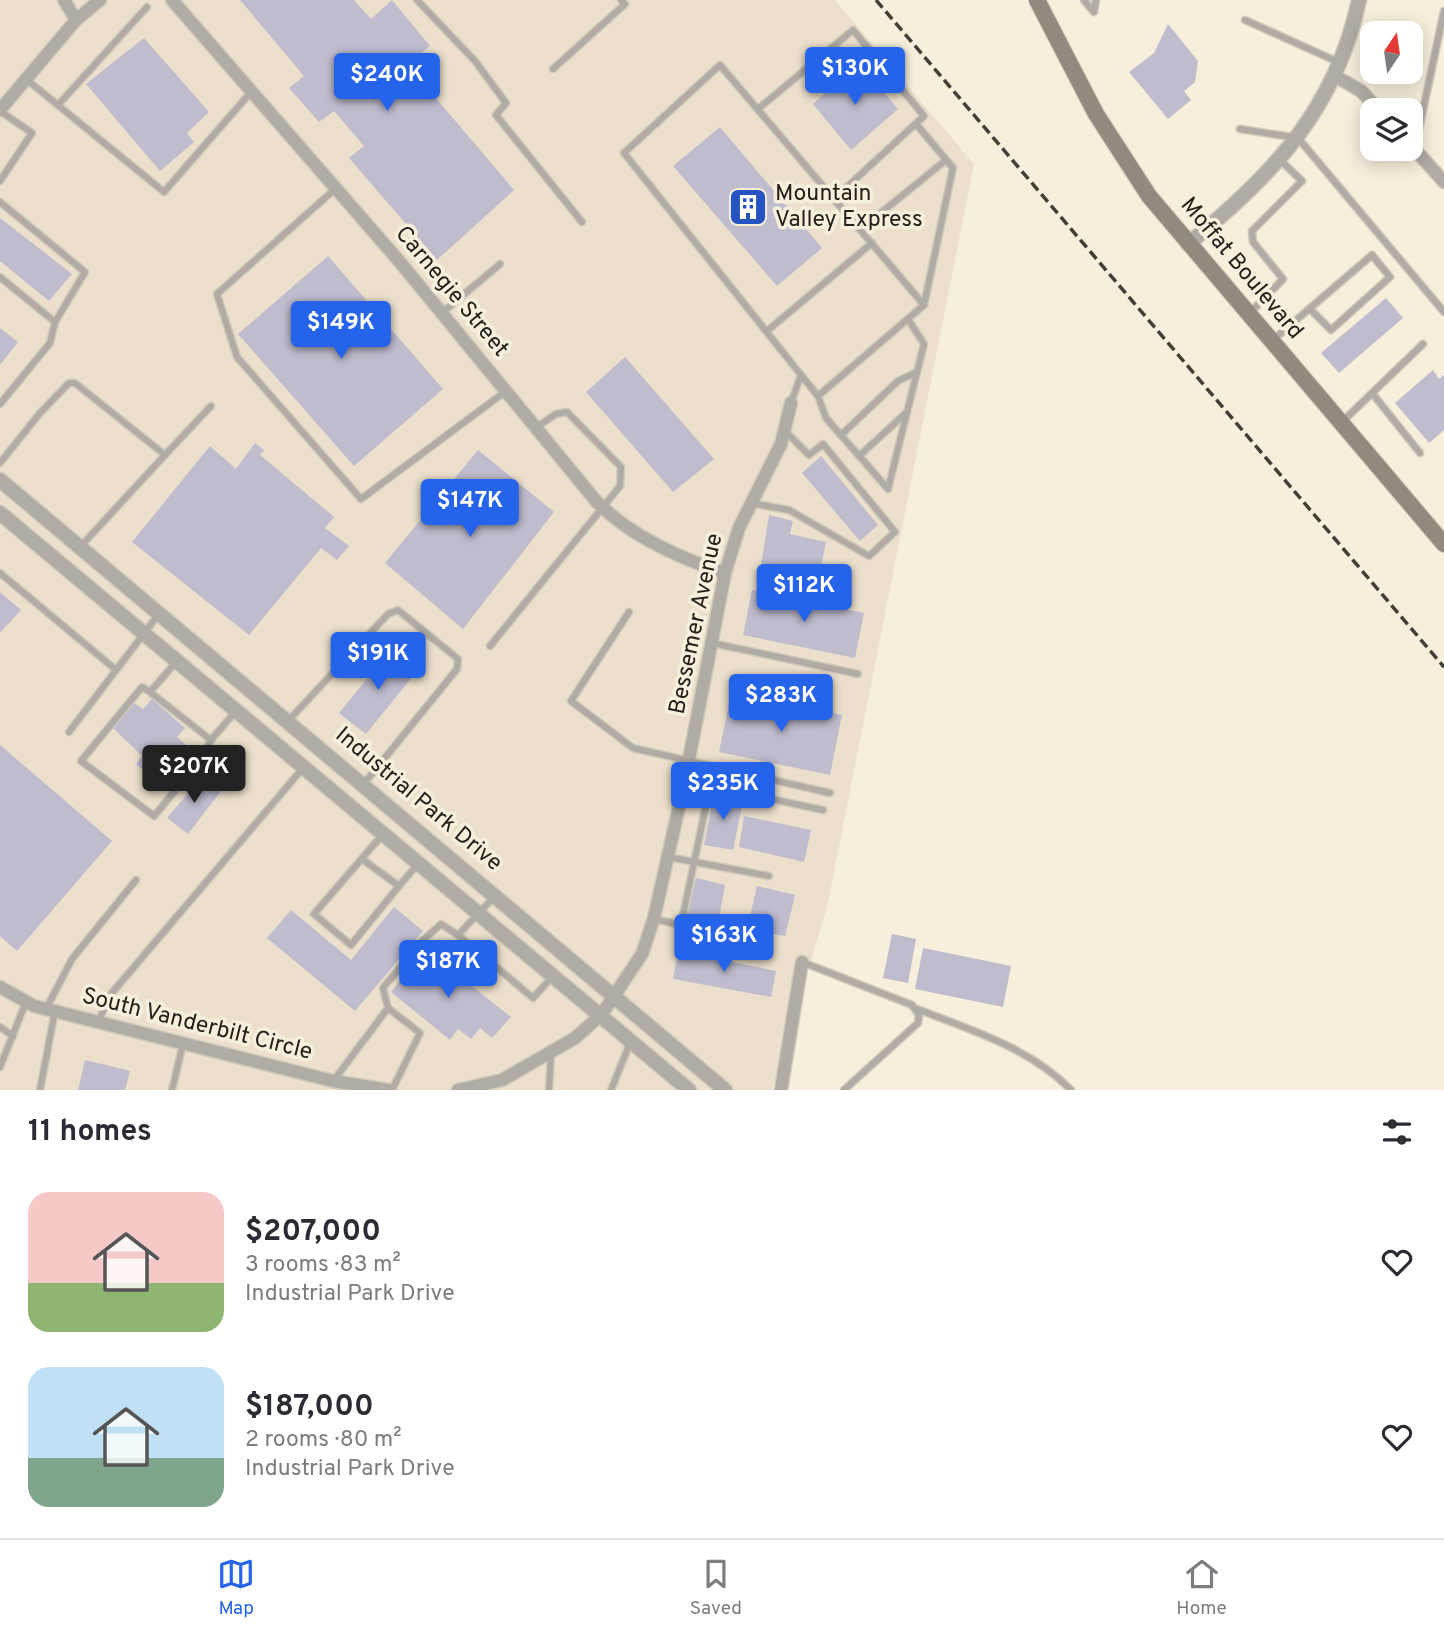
<!DOCTYPE html>
<html lang="en">
<head>
<meta charset="utf-8">
<style>
  body { margin:0; font-family:Overpass,sans-serif; background:#f7f7f7; color:#2b2b33; height:100vh; display:flex; flex-direction:column; font-size:26px; white-space:nowrap }
  * { box-sizing:border-box; margin:0 }
  p { font-size:23px; color:#7c7c81 }
  .icon { flex:none; width:38px; height:38px; fill:none; stroke:currentColor; stroke-width:2; stroke-linecap:round; stroke-linejoin:round }
  .map { position:relative; height:1090px; overflow:hidden }
  .side { display:flex; flex-direction:column; background:#fff; flex:1 }
  .side>* { flex:none }
  .needle { width:46px; rotate:13deg }
  .controls { position:absolute; left:1360px; top:21px; display:grid; gap:14px }
  .controls a { display:grid; place-items:center; width:63px; height:63px; border-radius:14px; background:#fff; box-shadow:0 4px 18px #0003; font-size:35px }
  .price { position:absolute; translate:-50% -60px; padding:0 16px; border-radius:7px; background:#2563eb; color:#fff; font-size:23px; line-height:46px; filter:drop-shadow(0 2px 4px #0008) }
  .price::after { content:''; position:absolute; left:50%; top:42px; width:21px; height:16px; margin-left:-10px; background:inherit; clip-path:polygon(0 0,100% 0,50% 100%) }
  .price.selected { background:#222; color:#fff }
  ul { padding:0; list-style:none }
  li { display:flex; align-items:center; gap:21px; height:175px; padding:0 28px }
  li span { display:grid; place-items:center; flex:none; width:196px; height:140px; border-radius:21px; color:#555 }
  li>.icon { margin-inline-start:auto }
  span .icon { width:84px; height:84px; fill:#fffc; stroke-width:1 }
  li b { font-size:30px }
  h2 { display:flex; justify-content:space-between; align-items:center; height:84px; padding:0 28px; font-size:30px }
  .menu { display:flex; justify-content:space-around; align-items:center; height:98px; border-top:2px solid #e1e1e2; background:#fff; font-size:19px; color:#7c7c81 }
  .menu a { display:grid; justify-items:center; gap:4px }
  .menu .selected { color:#2563eb }
  .map>svg:first-child { display:block }
  .industrial { fill:#ece0cc }
  .building { fill:#bfbcce }
  .lines { fill:none; stroke-linecap:round; stroke-linejoin:round }
  .service-casing { stroke:#d0cab9; stroke-width:9 }
  .minor-casing { stroke:#d0cab9; stroke-width:15 }
  .tertiary-casing { stroke:#d0cab9; stroke-width:17 }
  .secondary-casing { stroke:#d0cab9; stroke-width:18 }
  .service { stroke:#b0aba4; stroke-width:6 }
  .minor { stroke:#b0aba4; stroke-width:12 }
  .tertiary { stroke:#b0aba4; stroke-width:14 }
  .secondary { stroke:#918a7f; stroke-width:16 }
  .rail { stroke:#413f36; stroke-width:3.5; stroke-dasharray:10 5; stroke-linecap:butt }
  .labels { text-anchor:middle; dominant-baseline:central; stroke-width:7; stroke-linejoin:round; paint-order:stroke }
  .poi-label { font-size:23px; fill:#23211a; stroke:#f6efdc; text-anchor:start }
  .street-label { font-size:23px; fill:#23211a; stroke:#f6efdc }
</style>
</head>
<body>
<div class="map">
<svg width="1444" height="1090" viewBox="0 0 1444 1090">
  <rect width="100%" height="100%" fill="#f6efdc"/>
  <!-- industrial -->
  <path class="industrial" d="M0,0H835L974,164L827,907L772,1090H0Z"/>
  <!-- building -->
  <g class="building">
    <path d="M240,0H354L371,19L392,0L430,46L407,64L514,190L437,260L349,158L364,146L334,111L319,122L289,88L304,76Z"/>
    <path d="M1168,24L1198,61L1195,82L1184,91L1191,100L1168,119L1129,72L1154,53Z"/>
    <path d="M144,38L209,112L187,133L194,142L160,171L86,84Z"/>
    <path d="M859,63L898,109L851,150L813,104Z"/>
    <path d="M720,127L822,248L777,286L673,166Z"/>
    <path d="M0,218L72,274L49,301L0,261Z"/>
    <path d="M328,256L443,389L354,466L238,334Z"/>
    <path d="M1386,298L1403,318L1339,373L1321,353Z"/>
    <path d="M0,328L18,342L0,365Z"/>
    <path d="M625,357L714,459L673,492L586,392Z"/>
    <path d="M1433,370L1439,379L1444,375V430L1429,443L1395,403Z"/>
    <path d="M255,443L264,450L260,455L334,517L325,528L349,546L337,560L321,548L249,635L132,542L210,446L236,469Z"/>
    <path d="M478,450L554,512L463,629L385,563Z"/>
    <path d="M821,456L878,525L860,541L802,473Z"/>
    <path d="M769,515L793,521L790,534L826,542L819,576L761,565Z"/>
    <path d="M752,590L864,613L855,658L743,635Z"/>
    <path d="M0,592L21,610L0,633Z"/>
    <path d="M391,649L418,670L366,734L339,713Z"/>
    <path d="M731,694L842,715L830,775L719,752Z"/>
    <path d="M152,699L185,728L177,737L193,751L170,779L164,773L157,782L136,764L142,756L113,728L134,703L143,709Z"/>
    <path d="M0,745L112,841L17,951L0,936Z"/>
    <path d="M203,776L221,791L188,834L167,818Z"/>
    <path d="M714,794L743,801L733,850L704,845Z"/>
    <path d="M744,816L811,830L804,862L739,847Z"/>
    <path d="M696,878L725,885L718,924L687,917Z"/>
    <path d="M757,886L795,895L785,936L747,929Z"/>
    <path d="M394,907L423,931L355,1011L267,938L291,910L351,960Z"/>
    <path d="M892,934L916,939L908,983L883,978Z"/>
    <path d="M923,948L1011,966L1003,1007L915,989Z"/>
    <path d="M425,949L511,1017L492,1038L480,1028L471,1039L458,1029L450,1040L391,992Z"/>
    <path d="M678,951L776,971L771,997L673,979Z"/>
    <path d="M85,1060L130,1071L125,1090H78Z"/>
  </g>
  <g class="lines">
    <!-- service casing -->
    <g class="service-casing">
      <g id="service">
        <path d="M417,0L475,61L506,103L496,115L582,222"/>
        <path d="M1084,0L1094,12L1096,0"/>
        <path d="M1245,20L1338,62"/>
        <path d="M553,69L625,4L621,0"/>
        <path d="M26,79L164,192L251,92"/>
        <path d="M58,105L147,7"/>
        <path d="M758,109L853,30L924,116L835,198"/>
        <path d="M0,111L32,133L0,181"/>
        <path d="M1240,129L1298,138L1444,312"/>
        <path d="M1415,148L1444,11"/>
        <path d="M335,189L217,294L237,357L361,499L506,391"/>
        <path d="M0,202L85,272L55,322L0,277"/>
        <path d="M861,229L946,160"/>
        <path d="M442,313L500,264"/>
        <path d="M1250,313L1283,279L1253,242L1252,231L1302,181L1280,160"/>
        <path d="M767,331L872,243"/>
        <path d="M1273,340L1372,255L1390,277L1331,330L1310,309"/>
        <path d="M801,375L818,396L924,305L953,168L917,125"/>
        <path d="M1372,393L1420,453"/>
        <path d="M818,396L826,418L888,489"/>
        <path d="M791,403L801,375L624,153L720,65L924,305"/>
        <path d="M0,404L50,343L55,322"/>
        <path d="M1342,422L1423,344"/>
        <path d="M841,435L898,381L917,372"/>
        <path d="M859,456L906,413"/>
        <path d="M0,463L40,413L69,383H75L165,455L211,406"/>
        <path d="M888,489L924,344L908,319"/>
        <path d="M750,503L789,510L869,556L895,532L823,444L809,455L786,432"/>
        <path d="M80,547L165,455"/>
        <path d="M0,573L115,669"/>
        <path d="M629,612L571,701L633,748L830,793"/>
        <path d="M712,643L858,674"/>
        <path d="M490,646L620,486L621,467L567,412L556,414L537,427"/>
        <path d="M150,692L142,687L81,761L154,816L199,762L211,740L150,692L177,661"/>
        <path d="M288,721L388,614L398,610L458,659L457,669L363,785"/>
        <path d="M69,732L158,615"/>
        <path d="M211,740L235,712"/>
        <path d="M710,786L823,810"/>
        <path d="M668,857L769,876"/>
        <path d="M362,859L399,886L351,945L314,914L383,834"/>
        <path d="M399,886L418,864"/>
        <path d="M654,919L681,925L710,786L685,780"/>
        <path d="M458,935L533,998L553,976"/>
        <path d="M802,962L912,1005L919,1015L918,1023L844,1090"/>
        <path d="M388,1008L420,1033L392,1090"/>
        <path d="M46,1009L72,959L136,880"/>
        <path d="M917,1009C971,1030 1030,1048 1071,1090"/>
        <path d="M98,1022L111,994L303,768"/>
        <path d="M0,1027L13,1036"/>
        <path d="M0,1067L26,1002"/>
        <path d="M334,1080L388,1008L383,988L422,941L441,924L458,935L494,897"/>
        <path d="M40,1090L55,1011"/>
        <path d="M172,1090L183,1044"/>
        <path d="M549,1090L551,1054"/>
        <path d="M611,1090L630,1043"/>
      </g>
    </g>
    <!-- minor casing -->
    <g class="minor-casing">
      <g id="minor">
        <path d="M64,0L76,20"/>
        <path d="M172,0L399,261L596,501C630,536 679,558 725,573"/>
        <path d="M1335,76L1361,91L1379,110"/>
        <path d="M0,110L76,20L100,0"/>
        <path d="M1410,144L1444,182"/>
        <path d="M0,987L34,1006L333,1081L388,1090"/>
        <path d="M458,1090L502,1080L575,1038L602,1014L642,954L654,918L685,780L725,573L739,528L781,444L791,403"/>
        <path d="M781,1090L802,962"/>
      </g>
    </g>
    <!-- tertiary casing -->
    <g class="tertiary-casing">
      <g id="tertiary">
        <path d="M1188,244C1272,176 1336,109 1359,0"/>
        <path d="M0,480L725,1090"/>
        <path d="M0,513L689,1090"/>
      </g>
    </g>
    <!-- secondary casing -->
    <g class="secondary-casing">
      <path id="secondary" d="M1037,0L1096,114L1149,196L1444,544"/>
    </g>
    <!-- service -->
    <use href="#service" class="service"/>
    <!-- minor -->
    <use href="#minor" class="minor"/>
    <!-- tertiary -->
    <use href="#tertiary" class="tertiary"/>
    <!-- secondary -->
    <use href="#secondary" class="secondary"/>
    <!-- rail -->
    <path class="rail" d="M876,0L1444,667"/>
  </g>
  <!-- icons -->
  <defs>
    <g id="building-square" transform="scale(2.0125)"><rect x="-9" y="-9" width="18" height="18" rx="4" fill="#2653c2" stroke="#f6efdc"/><path d="M-4-6H4V6H1V3H-1V6H-4ZM-2.5-4.3h1.7v1.8h-1.7ZM.8-4.3h1.7v1.8H.8ZM-2.5-1h1.7V.8h-1.7ZM.8-1h1.7V.8H.8Z" fill="#fff"/></g>
  </defs>
  <g fill-rule="evenodd">
    <use href="#building-square" x="748" y="207"/>
  </g>
  <g class="labels">
    <!-- poi labels -->
    <g class="poi-label">
      <text x="775" y="194">Mountain<tspan x="775" dy="26">Valley Express</tspan></text>
    </g>
    <!-- street labels -->
    <g class="street-label">
      <text transform="translate(1241 269) rotate(50)">Moffat Boulevard</text>
      <text transform="translate(451 292) rotate(50)">Carnegie Street</text>
      <text transform="translate(697 624) rotate(-78)">Bessemer Avenue</text>
      <text transform="translate(418 800) rotate(40)">Industrial Park Drive</text>
      <text transform="translate(197 1025) rotate(14)">South Vanderbilt Circle</text>
    </g>
  </g>
</svg>
<div class="controls">
<a><svg class="needle" viewBox="-14 -14 28 28"><path d="M0-13l5 13h-10z" fill="#e53935"/><path d="M0 13l5-13h-10z" fill="#7c7c81"/></svg></a>
<a><svg class="icon" aria-label="layers" viewBox="0 0 24 24"><path d="M12 4l9 5-9 5-9-5zM3 14l9 5 9-5"/></svg></a>
</div>
<b class="price" style="left:855px;top:107px">$130K</b>
<b class="price" style="left:387px;top:113px">$240K</b>
<b class="price" style="left:341px;top:361px">$149K</b>
<b class="price" style="left:470px;top:539px">$147K</b>
<b class="price" style="left:804px;top:624px">$112K</b>
<b class="price" style="left:378px;top:692px">$191K</b>
<b class="price" style="left:781px;top:734px">$283K</b>
<b class="price selected" style="left:194px;top:805px">$207K</b>
<b class="price" style="left:723px;top:822px">$235K</b>
<b class="price" style="left:724px;top:974px">$163K</b>
<b class="price" style="left:448px;top:1000px">$187K</b>
</div>
<section class="side">
<h2>11 homes<svg class="icon" aria-label="filters" viewBox="0 0 24 24"><path d="M4 7h16M4 17h16"/><circle cx="9" cy="7" r="2"/><circle cx="15" cy="17" r="2"/></svg></h2>
<ul>
<li><span style="background:linear-gradient(#f6c9c9 65%,#8fb573 0)"><svg class="icon" aria-label="home" viewBox="0 0 24 24"><path d="M3 11l9-7 9 7M6 9v11h12V9"/></svg></span><div><b>$207,000</b><p>3 rooms · 83 m²</p><p>Industrial Park Drive</p></div><svg class="icon" aria-label="heart" viewBox="0 0 24 24"><path d="M12 20l-8-8c-3-5 5-10 8-4 3-6 11-1 8 4z"/></svg></li>
<li><span style="background:linear-gradient(#bfe0f5 65%,#7fa58c 0)"><svg class="icon" aria-label="home" viewBox="0 0 24 24"><path d="M3 11l9-7 9 7M6 9v11h12V9"/></svg></span><div><b>$187,000</b><p>2 rooms · 80 m²</p><p>Industrial Park Drive</p></div><svg class="icon" aria-label="heart" viewBox="0 0 24 24"><path d="M12 20l-8-8c-3-5 5-10 8-4 3-6 11-1 8 4z"/></svg></li>
</ul>
</section>
<nav class="menu">
<a class="selected"><svg class="icon" aria-label="map" viewBox="0 0 24 24"><path d="M3 6l6-2 6 2 6-2v14l-6 2-6-2-6 2zM9 4v14M15 6v14"/></svg>Map</a>
<a><svg class="icon" aria-label="saved" viewBox="0 0 24 24"><path d="M7 4h10v16l-5-4-5 4z"/></svg>Saved</a>
<a><svg class="icon" aria-label="home" viewBox="0 0 24 24"><path d="M3 11l9-7 9 7M6 9v11h12V9"/></svg>Home</a>
</nav>
</body>
</html>
